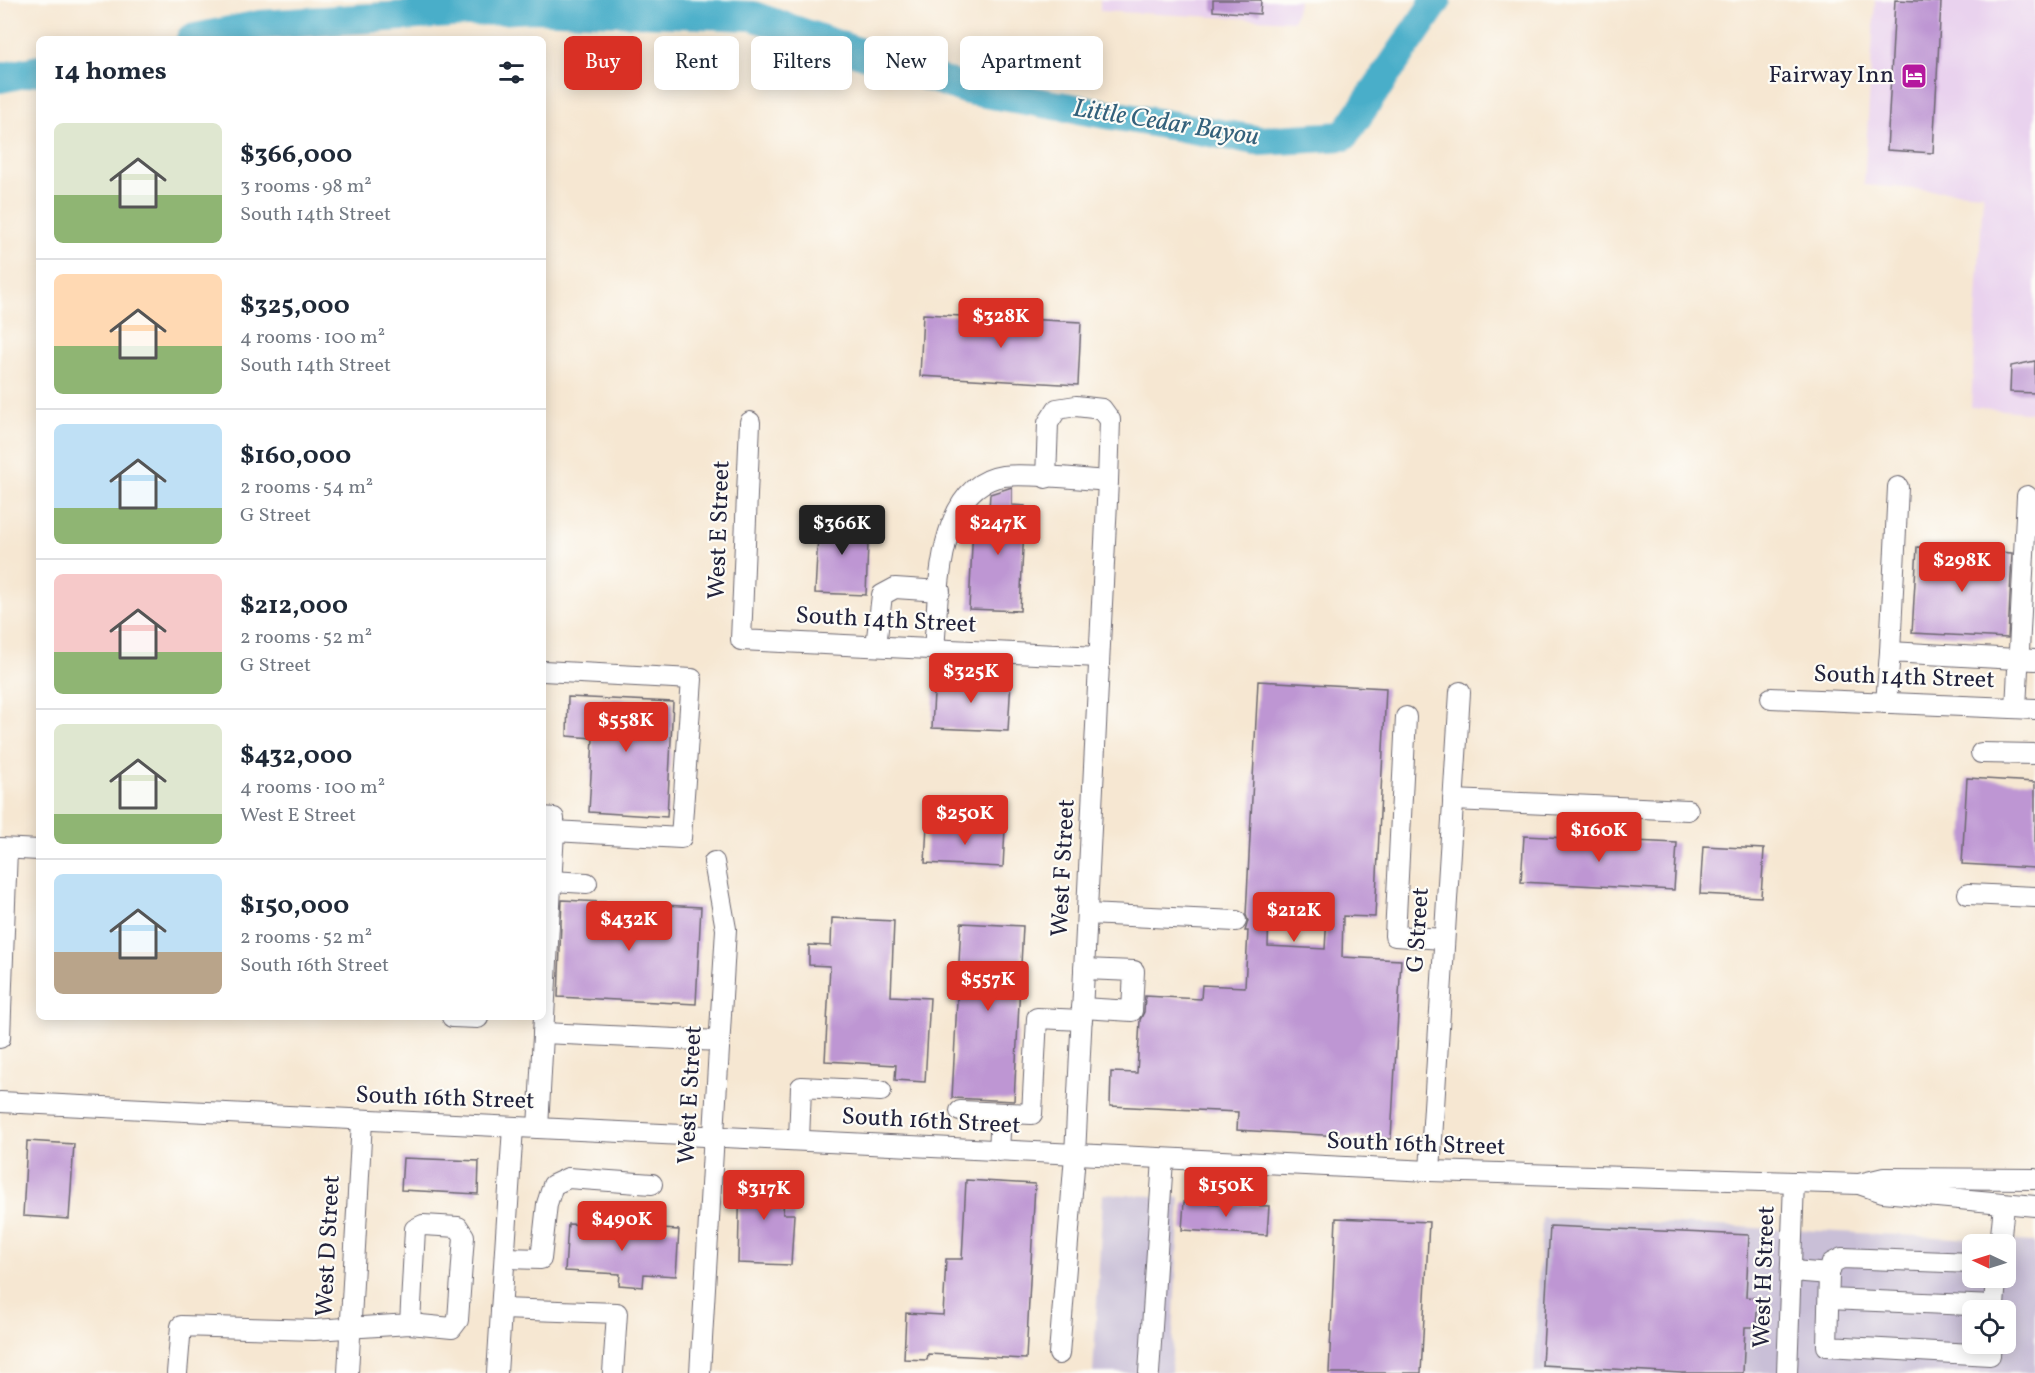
<!DOCTYPE html>
<html lang="en">
<head>
<meta charset="utf-8">
<style>
  body { margin:0; font-family:Vollkorn,serif; background:#f6f6f7; color:#1f2937; height:100vh; display:flex; flex-direction:column; font-size:22px; white-space:nowrap }
  * { box-sizing:border-box; margin:0 }
  p { font-size:20px; color:#747a83 }
  .icon { flex:none; width:33px; height:33px; fill:none; stroke:currentColor; stroke-width:2; stroke-linecap:round; stroke-linejoin:round }
  .map { position:relative; flex:1; overflow:hidden }
  .panel { position:absolute; left:36px; top:36px; width:510px; height:984px; display:flex; flex-direction:column; background:#fff; border-radius:9px; box-shadow:0 3px 15px #0003 }
  .panel>* { flex:none }
  .banner { position:absolute; left:564px; top:36px; width:570px; height:54px; display:flex; gap:12px }
  .needle { width:39px; rotate:274deg }
  .tools { position:absolute; left:1962px; top:1234px; display:grid; gap:12px }
  .tools a { display:grid; place-items:center; width:54px; height:54px; border-radius:9px; background:#fff; box-shadow:0 3px 15px #0003; font-size:30px }
  .price { position:absolute; translate:-50% -51px; padding:0 14px; border-radius:6px; background:#d93025; color:#fff; font-size:20px; line-height:39px; filter:drop-shadow(0 2px 3px #0008) }
  .price::after { content:''; position:absolute; left:50%; top:36px; width:18px; height:14px; margin-left:-9px; background:inherit; clip-path:polygon(0 0,100% 0,50% 100%) }
  .price.on { background:#222; color:#fff }
  ul { padding:0; list-style:none }
  li { display:flex; align-items:center; gap:18px; height:150px; padding:0 18px }
  li+li { border-top:2px solid #e0e1e3 }
  li span { display:grid; place-items:center; flex:none; width:168px; height:120px; border-radius:9px; color:#555 }
  li>.icon { margin-inline-start:auto }
  span .icon { width:72px; height:72px; fill:#fffc; stroke-width:1 }
  li b { font-size:26px }
  h2 { display:flex; justify-content:space-between; align-items:center; height:72px; padding:0 18px; font-size:26px }
  .chip { padding:0 21px; border-radius:9px; background:#fff; box-shadow:0 3px 15px #0003; font-size:21px; line-height:54px }
  .chip.on { background:#d93025; color:#fff }
  .map>svg:first-child { display:block }
  .built { fill:#e9d2ee }
  .industrial { fill:#c9bfd7; fill-rule:evenodd }
  .lines { fill:none; stroke-linecap:round; stroke-linejoin:round }
  .river { stroke:#4aaec9; stroke-width:30 }
  .building { fill:#be96d3; fill-rule:evenodd }
  .minor-casing { stroke:#6c6770; stroke-width:22 }
  .minor { stroke:#fff; stroke-width:20 }
  .labels { text-anchor:middle; dominant-baseline:central; stroke-width:4.5; stroke-linejoin:round; paint-order:stroke }
  .poi-label { font-size:24px; fill:#22223b; stroke:#fdfcf7; text-anchor:end }
  .street-label { font-size:24px; fill:#22223b; stroke:#fdfcf7 }
  .water-label { font-size:26px; font-style:italic; fill:#34617b; stroke:#fdfcf7 }
</style>
</head>
<body>
<div class="map">
<svg width="2035" height="1373" viewBox="0 0 2035 1373">
  <rect width="100%" height="100%" fill="#fdfcf7"/>
  <filter id="ink" filterUnits="userSpaceOnUse"><feTurbulence type="fractalNoise" baseFrequency=".0167" numOctaves="2"/><feDisplacementMap in="SourceGraphic" scale="12" xChannelSelector="R" yChannelSelector="G"/><feConvolveMatrix kernelMatrix="1 2 1 2 8 2 1 2 1" color-interpolation-filters="sRGB"/></filter>
  <filter id="wash" filterUnits="userSpaceOnUse"><feTurbulence type="fractalNoise" baseFrequency=".008" numOctaves="4" result="noise"/><feDisplacementMap in="SourceGraphic" scale="24" xChannelSelector="R" yChannelSelector="G"/><feGaussianBlur stdDeviation="1.35" result="paint"/><feColorMatrix in="noise" values="0 0 0 0 0 0 0 0 0 0 0 0 0 0 0 0 0 1.4 0 .05"/><feComposite in="paint" operator="in"/></filter>
  <g filter="url(#wash)">
    <rect width="100%" height="100%" fill="#f6e7d2"/>
    <!-- built -->
    <g class="built">
      <path d="M1100,0H1299L1293,21L1100,11Z"/>
      <path d="M1875,0H2035V413L1971,407L1983,194L1864,185Z"/>
    </g>
    <!-- industrial -->
    <g class="industrial">
      <path d="M1103,1194L1180,1197L1171,1373H1093Z"/>
      <path d="M1542,1217L2035,1242V1373H1534ZM1972,1245H2006V1278H1972ZM1972,1311H2006V1344H1972Z"/>
    </g>
    <g class="lines">
      <!-- river -->
      <g class="river">
        <path d="M191,39L260,25L531,8L753,16L968,90L1261,141L1344,136L1437,0"/>
        <path d="M0,78L39,70"/>
      </g>
    </g>
    <g id="blocks">
      <!-- building -->
      <g class="building">
        <path d="M1213,0H1261L1260,14L1213,11Z"/>
        <path d="M1895,0L1941,2L1933,153L1887,150Z"/>
        <path d="M923,314L1081,322L1078,385L920,376Z"/>
        <path d="M2035,361V393L2010,392L2011,366Z"/>
        <path d="M1012,487V505L1025,506L1020,611L969,609L973,524L988,525L990,494Z"/>
        <path d="M819,516L869,518L866,595L815,593Z"/>
        <path d="M1917,547L2012,553L2008,638L1912,633Z"/>
        <path d="M935,676L1011,680L1008,731L932,728Z"/>
        <path d="M1258,681L1386,688L1375,917L1343,916L1342,957L1401,960L1391,1139L1237,1130L1238,1112L1110,1106L1111,1072L1137,1073L1140,1020L1144,1012L1145,996L1201,999L1202,985L1245,987L1248,931H1245L1248,921L1246,915ZM1269,912L1327,915L1325,949L1268,946Z"/>
        <path d="M568,697L673,702L667,817L589,812L593,738L567,736Z"/>
        <path d="M1967,778L2035,782V868L1962,864Z"/>
        <path d="M927,824L1005,828L1003,867L925,863Z"/>
        <path d="M1524,836L1677,843L1674,890L1521,882Z"/>
        <path d="M1703,846L1764,849L1761,897L1700,894Z"/>
        <path d="M562,900L701,907L696,1004L558,997Z"/>
        <path d="M832,918L894,921L891,996L930,998L925,1082L895,1080L896,1065L825,1061L830,966L809,965V945L831,946Z"/>
        <path d="M961,923L1023,926L1014,1101L952,1098Z"/>
        <path d="M27,1141L74,1144L69,1219L23,1216Z"/>
        <path d="M403,1158L479,1161L478,1194L401,1190Z"/>
        <path d="M740,1174L785,1176L783,1214H794L791,1265L738,1263Z"/>
        <path d="M966,1180L1035,1184L1026,1359L928,1354L927,1360L904,1359L906,1313L943,1315L946,1259H962Z"/>
        <path d="M1184,1202L1269,1206L1267,1235L1182,1230Z"/>
        <path d="M1336,1218L1429,1222L1421,1373H1329Z"/>
        <path d="M568,1224L679,1230L676,1276L644,1274L643,1287L619,1285L620,1274L565,1271Z"/>
        <path d="M1550,1226L1749,1235L1746,1297L1758,1298L1756,1327H1745L1743,1373H1681L1542,1365Z"/>
      </g>
    </g>
  </g>
  <g filter="url(#ink)">
    <use href="#blocks" fill-opacity="0" stroke="#6c6770" stroke-width="1.5"/>
    <g class="lines">
      <!-- minor casing -->
      <g class="minor-casing">
        <g id="minor">
          <path d="M750,422L741,640L1099,657"/>
          <path d="M1046,478L1048,423L1057,409L1076,406L1102,409L1110,420L1108,481L1075,1155L1059,1354"/>
          <path d="M876,646L882,595L895,588L940,591"/>
          <path d="M934,649C939,598 935,486 1003,476C1031,473 1078,479 1108,481"/>
          <path d="M1890,652L1898,487"/>
          <path d="M543,671L692,679L681,838L554,831"/>
          <path d="M1771,698L2035,709"/>
          <path d="M1886,703L1890,652L2035,660"/>
          <path d="M2016,708L2027,496"/>
          <path d="M1406,717L1395,936L1444,939"/>
          <path d="M1981,753L2035,754"/>
          <path d="M1453,800L1688,810"/>
          <path d="M0,848L39,850"/>
          <path d="M551,881L587,883"/>
          <path d="M1968,894L2035,897"/>
          <path d="M1087,914L1236,921"/>
          <path d="M1082,1008L1132,1011L1134,971L1084,969"/>
          <path d="M452,1017L478,1018"/>
          <path d="M543,1033L720,1041"/>
          <path d="M0,1038L7,849"/>
          <path d="M0,1102L1430,1171L1859,1184L1884,1178L2035,1179"/>
          <path d="M960,1111L1032,1114L1037,1018L1082,1020"/>
          <path d="M538,1128L554,831V818L543,817"/>
          <path d="M799,1140L801,1087L881,1091"/>
          <path d="M999,1151L1001,1113"/>
          <path d="M1430,1171L1460,692"/>
          <path d="M1862,1185L1883,1192L2035,1206"/>
          <path d="M2000,1245L2004,1205"/>
          <path d="M505,1258L541,1259L547,1204L553,1185L568,1178L652,1184"/>
          <path d="M1972,1263L1842,1258L1832,1263L1829,1274L1827,1346L1990,1355L1991,1344"/>
          <path d="M1793,1271L1829,1274"/>
          <path d="M1829,1299L1994,1306L1996,1278"/>
          <path d="M501,1309L617,1313L613,1373"/>
          <path d="M177,1373L181,1326L314,1330L410,1324L452,1328L458,1320L464,1236L458,1227L423,1225L415,1229L410,1324"/>
          <path d="M348,1373L362,1121"/>
          <path d="M497,1373L513,1127"/>
          <path d="M700,1373L726,929L714,862"/>
          <path d="M1149,1373L1163,1159"/>
          <path d="M1787,1373L1794,1182"/>
        </g>
      </g>
      <!-- minor -->
      <use href="#minor" class="minor"/>
    </g>
  </g>
  <!-- icons -->
  <defs>
    <g id="hotel-square" transform="scale(1.35)"><rect x="-9" y="-9" width="18" height="18" rx="4" fill="#b5179e" stroke="#fdfcf7"/><path d="M-6-4.5h1.5V1H6V5H4.5V3h-9V5H-6ZM-4 0a1.8 1.8 0 1 1 3.6 0ZM.5 0V-2.5h3Q6-2.5 6 0Z" fill="#fff"/></g>
  </defs>
  <g fill-rule="evenodd">
    <use href="#hotel-square" x="1914" y="76"/>
  </g>
  <g class="labels">
    <!-- poi labels -->
    <g class="poi-label">
      <text x="1894" y="76">Fairway Inn</text>
    </g>
    <!-- street labels -->
    <g class="street-label">
      <text transform="translate(720 530) rotate(-88)">West E Street</text>
      <text transform="translate(886 621) rotate(3)">South 14th Street</text>
      <text transform="translate(1904 678) rotate(2)">South 14th Street</text>
      <text transform="translate(1064 868) rotate(-87)">West F Street</text>
      <text transform="translate(1419 930) rotate(-86)">G Street</text>
      <text transform="translate(691 1095) rotate(-87)">West E Street</text>
      <text transform="translate(445 1099) rotate(2)">South 16th Street</text>
      <text transform="translate(931 1122) rotate(3)">South 16th Street</text>
      <text transform="translate(1416 1145) rotate(2)">South 16th Street</text>
      <text transform="translate(329 1246) rotate(-87)">West D Street</text>
      <text transform="translate(1765 1277) rotate(-88)">West H Street</text>
    </g>
    <!-- water labels -->
    <g class="water-label">
      <text transform="translate(1166 123) rotate(9)">Little Cedar Bayou</text>
    </g>
  </g>
</svg>
<div class="tools">
<a><svg class="needle" viewBox="-14 -14 28 28"><path d="M0-13l5 13h-10z" fill="#e53935"/><path d="M0 13l5-13h-10z" fill="#747a83"/></svg></a>
<a><svg class="icon" aria-label="locate" viewBox="0 0 24 24"><circle cx="12" cy="12" r="6"/><path d="M12 2v4M12 18v4M2 12h4M18 12h4"/></svg></a>
</div>
<b class="price" style="left:1001px;top:349px">$328K</b>
<b class="price on" style="left:842px;top:556px">$366K</b>
<b class="price" style="left:998px;top:556px">$247K</b>
<b class="price" style="left:1962px;top:593px">$298K</b>
<b class="price" style="left:971px;top:704px">$325K</b>
<b class="price" style="left:626px;top:753px">$558K</b>
<b class="price" style="left:965px;top:846px">$250K</b>
<b class="price" style="left:1599px;top:863px">$160K</b>
<b class="price" style="left:1294px;top:943px">$212K</b>
<b class="price" style="left:629px;top:952px">$432K</b>
<b class="price" style="left:988px;top:1012px">$557K</b>
<b class="price" style="left:1226px;top:1218px">$150K</b>
<b class="price" style="left:764px;top:1221px">$317K</b>
<b class="price" style="left:622px;top:1252px">$490K</b>
<div class="banner">
<a class="chip on">Buy</a>
<a class="chip">Rent</a>
<a class="chip">Filters</a>
<a class="chip">New</a>
<a class="chip">Apartment</a>
</div>
<section class="panel">
<h2>14 homes<svg class="icon" aria-label="filters" viewBox="0 0 24 24"><path d="M4 7h16M4 17h16"/><circle cx="9" cy="7" r="2"/><circle cx="15" cy="17" r="2"/></svg></h2>
<ul>
<li><span style="background:linear-gradient(#dfe7d0 60%,#8fb573 0)"><svg class="icon" aria-label="home" viewBox="0 0 24 24"><path d="M3 11l9-7 9 7M6 9v11h12V9"/></svg></span><div><b>$366,000</b><p>3 rooms · 98 m²</p><p>South 14th Street</p></div></li>
<li><span style="background:linear-gradient(#ffd9b3 60%,#8fb573 0)"><svg class="icon" aria-label="home" viewBox="0 0 24 24"><path d="M3 11l9-7 9 7M6 9v11h12V9"/></svg></span><div><b>$325,000</b><p>4 rooms · 100 m²</p><p>South 14th Street</p></div></li>
<li><span style="background:linear-gradient(#bfe0f5 70%,#8fb573 0)"><svg class="icon" aria-label="home" viewBox="0 0 24 24"><path d="M3 11l9-7 9 7M6 9v11h12V9"/></svg></span><div><b>$160,000</b><p>2 rooms · 54 m²</p><p>G Street</p></div></li>
<li><span style="background:linear-gradient(#f6c9c9 65%,#8fb573 0)"><svg class="icon" aria-label="home" viewBox="0 0 24 24"><path d="M3 11l9-7 9 7M6 9v11h12V9"/></svg></span><div><b>$212,000</b><p>2 rooms · 52 m²</p><p>G Street</p></div></li>
<li><span style="background:linear-gradient(#dfe7d0 75%,#8fb573 0)"><svg class="icon" aria-label="home" viewBox="0 0 24 24"><path d="M3 11l9-7 9 7M6 9v11h12V9"/></svg></span><div><b>$432,000</b><p>4 rooms · 100 m²</p><p>West E Street</p></div></li>
<li><span style="background:linear-gradient(#bfe0f5 65%,#b9a48a 0)"><svg class="icon" aria-label="home" viewBox="0 0 24 24"><path d="M3 11l9-7 9 7M6 9v11h12V9"/></svg></span><div><b>$150,000</b><p>2 rooms · 52 m²</p><p>South 16th Street</p></div></li>
</ul>
</section>
</div>
</body>
</html>
